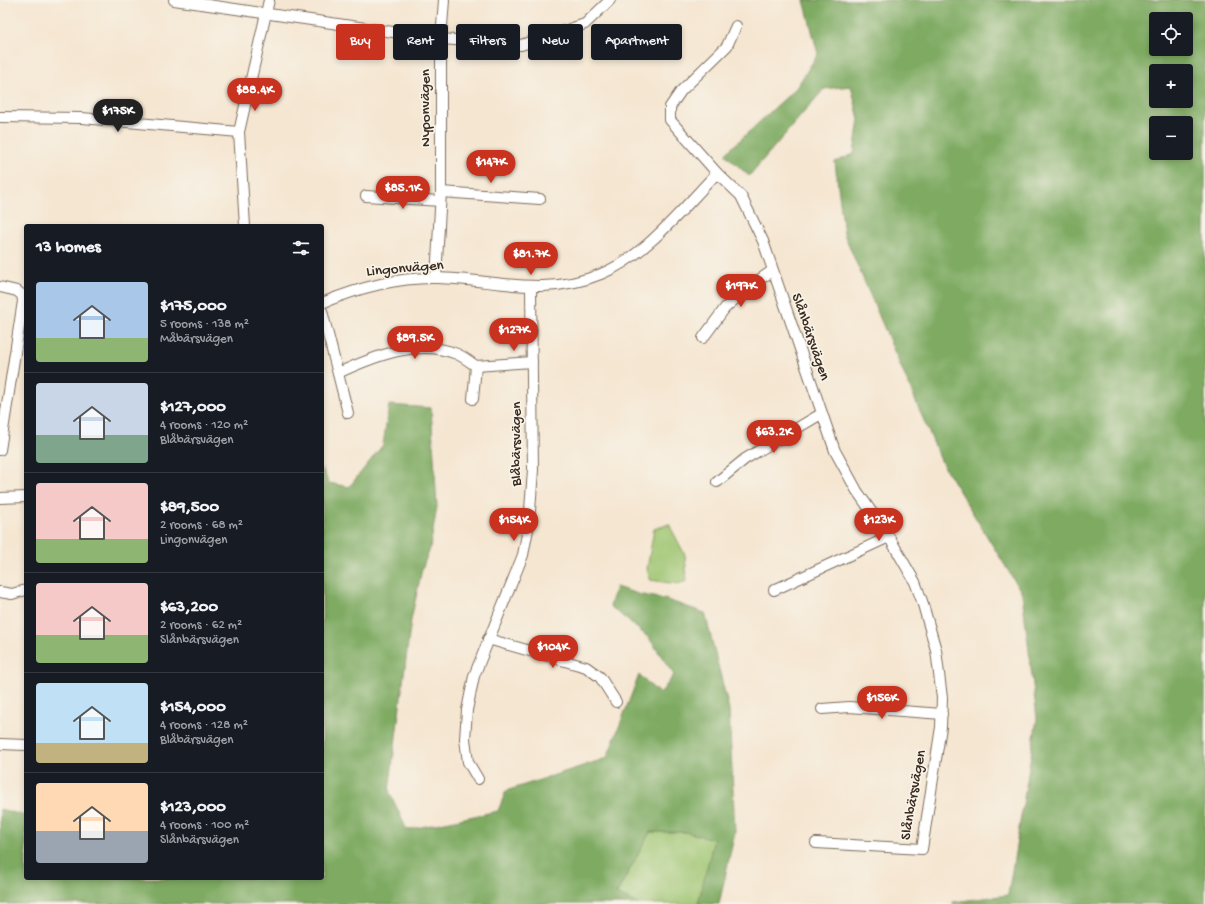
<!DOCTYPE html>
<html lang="en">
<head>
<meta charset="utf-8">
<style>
  body { margin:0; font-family:"Gochi Hand",sans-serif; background:#242831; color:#f1f3f6; height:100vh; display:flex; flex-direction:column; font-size:15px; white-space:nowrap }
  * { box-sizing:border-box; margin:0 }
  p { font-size:13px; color:#9ea1a6 }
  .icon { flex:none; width:22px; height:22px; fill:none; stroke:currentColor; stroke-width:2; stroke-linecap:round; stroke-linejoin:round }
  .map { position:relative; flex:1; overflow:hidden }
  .side { position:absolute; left:24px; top:224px; width:300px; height:656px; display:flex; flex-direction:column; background:#171b24; border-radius:4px; box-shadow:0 2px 6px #0003 }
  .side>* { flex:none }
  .top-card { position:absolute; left:336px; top:24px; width:380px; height:36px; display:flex; gap:8px }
  .fabs { position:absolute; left:1149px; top:12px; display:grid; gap:8px }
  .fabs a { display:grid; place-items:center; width:44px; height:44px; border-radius:4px; background:#171b24; box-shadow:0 2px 6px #0003; font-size:20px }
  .price { position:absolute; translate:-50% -34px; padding:0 9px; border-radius:14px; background:#c8321e; color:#fff; font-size:13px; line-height:26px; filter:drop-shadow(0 1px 2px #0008) }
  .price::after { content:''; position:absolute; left:50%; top:24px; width:12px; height:9px; margin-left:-6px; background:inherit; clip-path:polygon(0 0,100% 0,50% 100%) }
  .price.current { background:#222; color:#fff }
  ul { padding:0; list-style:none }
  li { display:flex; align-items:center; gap:12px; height:100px; padding:0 12px }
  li+li { border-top:1px solid #363941 }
  li span { display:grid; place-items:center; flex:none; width:112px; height:80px; border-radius:4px; color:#555 }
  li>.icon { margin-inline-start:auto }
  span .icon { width:48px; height:48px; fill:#fffc; stroke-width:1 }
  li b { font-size:17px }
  h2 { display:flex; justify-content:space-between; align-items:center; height:48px; padding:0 12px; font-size:17px }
  .pill { padding:0 14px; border-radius:4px; background:#171b24; box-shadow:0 2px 6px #0003; font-size:14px; line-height:36px }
  .pill.current { background:#c8321e; color:#fff }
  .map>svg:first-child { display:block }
  .green { fill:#9dc46f; stroke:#6c7746 }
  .forest { fill:#7eaa62; stroke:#5c6a40; fill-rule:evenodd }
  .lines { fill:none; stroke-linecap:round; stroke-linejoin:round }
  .street-casing { stroke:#7c6c5d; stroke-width:12 }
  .street { stroke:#fff; stroke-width:10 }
  .labels { text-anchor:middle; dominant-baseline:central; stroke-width:3.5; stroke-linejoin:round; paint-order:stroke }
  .street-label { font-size:15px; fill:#3b2a1e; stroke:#f7f3e8 }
</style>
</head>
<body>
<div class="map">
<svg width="1205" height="904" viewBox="0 0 1205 904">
  <rect width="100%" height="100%" fill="#f7f3e8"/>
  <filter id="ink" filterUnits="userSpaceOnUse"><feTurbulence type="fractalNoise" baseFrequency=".025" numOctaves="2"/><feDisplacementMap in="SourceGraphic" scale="8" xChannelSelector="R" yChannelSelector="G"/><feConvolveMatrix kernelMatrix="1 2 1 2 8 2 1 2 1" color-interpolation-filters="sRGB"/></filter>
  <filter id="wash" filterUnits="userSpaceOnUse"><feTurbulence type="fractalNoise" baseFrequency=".012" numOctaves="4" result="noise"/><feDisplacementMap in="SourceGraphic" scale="16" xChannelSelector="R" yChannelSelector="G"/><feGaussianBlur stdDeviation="0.9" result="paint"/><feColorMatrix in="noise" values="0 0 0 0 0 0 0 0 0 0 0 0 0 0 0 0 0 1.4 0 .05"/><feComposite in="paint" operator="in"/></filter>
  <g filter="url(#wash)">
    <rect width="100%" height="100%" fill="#f5e6d1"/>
    <!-- green -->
    <g class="green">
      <path d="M669,524L685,555L687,581L677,584L650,580L647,569L654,529Z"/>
      <path d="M650,832H686L715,839L698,904H638L616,895Z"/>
    </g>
    <!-- forest -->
    <g class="forest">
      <path d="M804,0H1205V904H953V902L1008,895L1037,719L1022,593L943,465L844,234L835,162L854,154L859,119L851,86L824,89L749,176L725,154L796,88L818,54ZM1156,19H1186V49H1156ZM1156,71H1186V101H1156ZM1156,123H1186V153H1156Z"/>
      <path d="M389,405L431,408L437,507L430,548L422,569L411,620L389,791L407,830L498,811L506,791L607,758L639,675L660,694L674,675L649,638L610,606L616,587L638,594L664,599L705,613L729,709L735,832L719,904H698L714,839L686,832H650L616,894L638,904H0V809L26,816V878H322V468L329,483L349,487L383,445Z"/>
    </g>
  </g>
  <g filter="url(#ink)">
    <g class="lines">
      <!-- street casing -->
      <g class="street-casing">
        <g id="street">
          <path d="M174,0L441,39L521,45L585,24L610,0"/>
          <path d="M736,26L727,46L681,91L670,107V120L717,173L741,196L763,241L835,451L857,491L889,537L915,582L922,601L936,650L942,698L941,727L922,849L816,843"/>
          <path d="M0,117L82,118L239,132"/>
          <path d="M441,192L540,199"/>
          <path d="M366,196L440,201"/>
          <path d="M245,226L239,132L269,0"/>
          <path d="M436,278L441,192V39L444,0"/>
          <path d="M0,287L17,291L22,295L23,301L0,450"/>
          <path d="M322,303C358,288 397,277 437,278C495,279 543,298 601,274C646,256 684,207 717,173"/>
          <path d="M322,311L348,413"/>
          <path d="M703,338L725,308L750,286L772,271"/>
          <path d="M476,366L532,362"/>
          <path d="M338,373C373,357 418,338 457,354C464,357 470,362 476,366L473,399"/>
          <path d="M717,482L745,459L821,414"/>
          <path d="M0,498L26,497"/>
          <path d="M774,590L889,537"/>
          <path d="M0,592L12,594L26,590"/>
          <path d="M488,639L586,667L600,677L616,702"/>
          <path d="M822,709L849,707L942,714"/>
          <path d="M0,744L26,745"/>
          <path d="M478,779L468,762L465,739L467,710L474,676L523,555L529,524L533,470L531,287"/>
        </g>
      </g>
      <!-- street -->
      <use href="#street" class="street"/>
    </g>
  </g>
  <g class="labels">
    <!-- street labels -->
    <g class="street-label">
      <text transform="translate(426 108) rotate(-90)">Nyponvägen</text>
      <text transform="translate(405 269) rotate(-5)">Lingonvägen</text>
      <text transform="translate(810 337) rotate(71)">Slånbärsvägen</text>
      <text transform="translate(517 444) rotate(-90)">Blåbärsvägen</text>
      <text transform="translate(914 795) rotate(-80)">Slånbärsvägen</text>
    </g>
  </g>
</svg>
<div class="fabs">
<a><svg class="icon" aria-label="locate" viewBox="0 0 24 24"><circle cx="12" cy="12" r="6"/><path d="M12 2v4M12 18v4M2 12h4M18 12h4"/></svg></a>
<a>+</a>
<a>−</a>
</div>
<b class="price" style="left:255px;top:112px">$88.4K</b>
<b class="price current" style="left:118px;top:133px">$175K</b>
<b class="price" style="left:491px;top:184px">$147K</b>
<b class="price" style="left:403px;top:210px">$85.1K</b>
<b class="price" style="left:531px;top:276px">$81.7K</b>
<b class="price" style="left:741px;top:308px">$197K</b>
<b class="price" style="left:514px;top:352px">$127K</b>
<b class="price" style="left:415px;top:360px">$89.5K</b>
<b class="price" style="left:774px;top:454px">$63.2K</b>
<b class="price" style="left:514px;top:542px">$154K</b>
<b class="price" style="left:879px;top:542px">$123K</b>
<b class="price" style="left:553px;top:669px">$104K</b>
<b class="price" style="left:882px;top:720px">$156K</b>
<div class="top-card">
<a class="pill current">Buy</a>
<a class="pill">Rent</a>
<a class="pill">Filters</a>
<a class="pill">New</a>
<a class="pill">Apartment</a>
</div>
<section class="side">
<h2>13 homes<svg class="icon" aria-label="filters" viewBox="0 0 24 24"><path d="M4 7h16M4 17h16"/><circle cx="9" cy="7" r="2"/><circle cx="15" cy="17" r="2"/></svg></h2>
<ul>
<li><span style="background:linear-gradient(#a9c7e8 70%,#8fb573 0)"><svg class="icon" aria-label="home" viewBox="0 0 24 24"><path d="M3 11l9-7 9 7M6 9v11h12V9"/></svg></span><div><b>$175,000</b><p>5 rooms · 138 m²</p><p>Måbärsvägen</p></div></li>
<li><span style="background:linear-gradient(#c9d6e8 65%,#7fa58c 0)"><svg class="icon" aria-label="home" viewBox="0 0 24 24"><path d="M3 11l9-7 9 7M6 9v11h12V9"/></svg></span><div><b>$127,000</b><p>4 rooms · 120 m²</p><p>Blåbärsvägen</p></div></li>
<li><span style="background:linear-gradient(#f6c9c9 70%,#8fb573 0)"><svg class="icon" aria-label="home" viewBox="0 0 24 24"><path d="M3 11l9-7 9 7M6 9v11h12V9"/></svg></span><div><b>$89,500</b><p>2 rooms · 68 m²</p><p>Lingonvägen</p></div></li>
<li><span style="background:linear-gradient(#f6c9c9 65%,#8fb573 0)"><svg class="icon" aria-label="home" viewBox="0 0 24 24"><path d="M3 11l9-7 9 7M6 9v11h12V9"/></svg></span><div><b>$63,200</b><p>2 rooms · 62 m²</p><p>Slånbärsvägen</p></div></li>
<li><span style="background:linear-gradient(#bfe0f5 75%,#c2b280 0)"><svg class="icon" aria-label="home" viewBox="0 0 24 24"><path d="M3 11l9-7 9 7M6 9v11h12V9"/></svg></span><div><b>$154,000</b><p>4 rooms · 128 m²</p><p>Blåbärsvägen</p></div></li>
<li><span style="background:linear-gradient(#ffd9b3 60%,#9aa5b1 0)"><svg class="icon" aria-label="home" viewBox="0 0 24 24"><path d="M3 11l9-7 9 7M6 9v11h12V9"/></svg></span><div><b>$123,000</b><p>4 rooms · 100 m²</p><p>Slånbärsvägen</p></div></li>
</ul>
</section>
</div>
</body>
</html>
